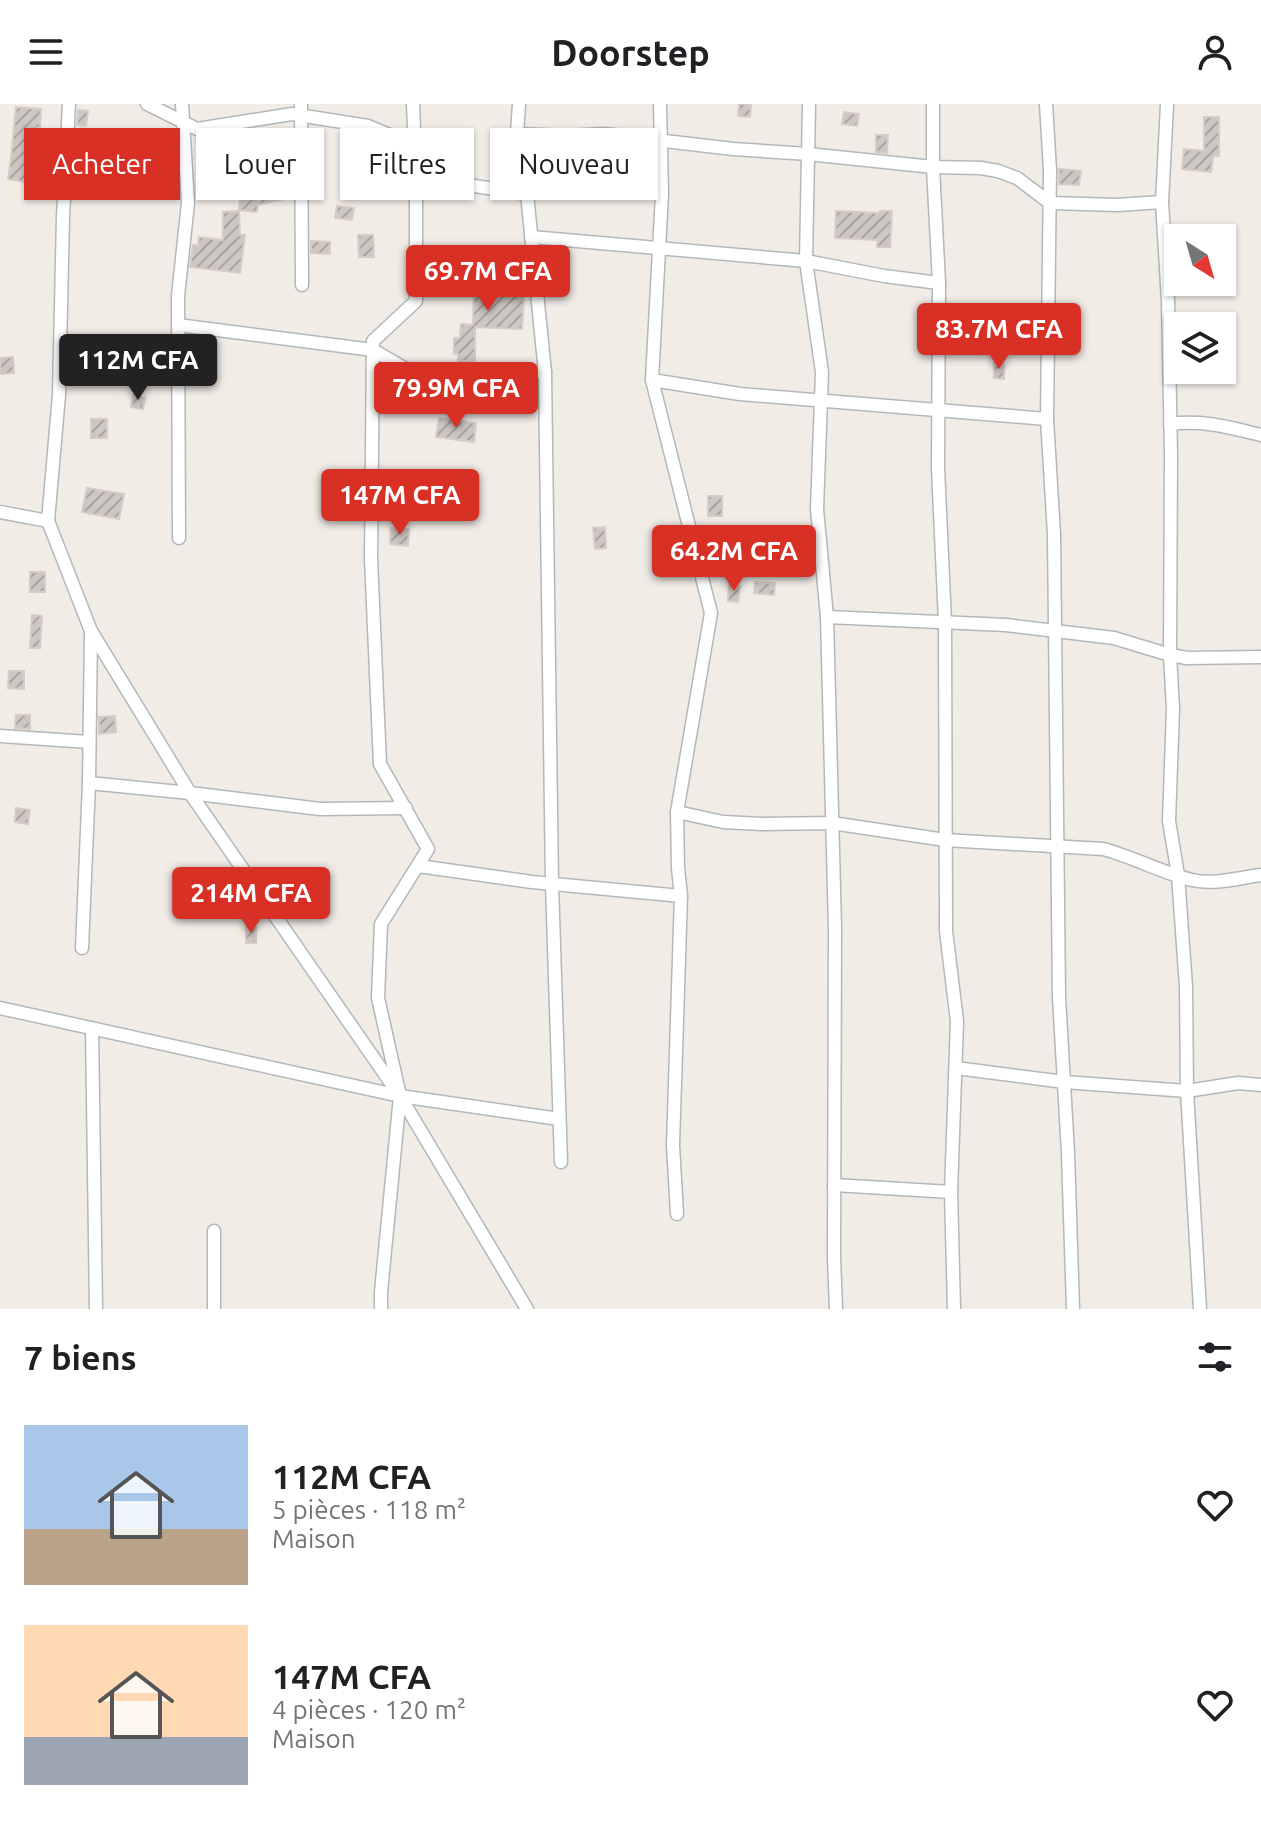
<!DOCTYPE html>
<html lang="fr">
<head>
<meta charset="utf-8">
<style>
  body { margin:0; font-family:Ubuntu,sans-serif; background:#f2f2f2; color:#202124; height:100vh; display:flex; flex-direction:column; font-size:30px; white-space:nowrap }
  * { box-sizing:border-box; margin:0 }
  p { font-size:26px; color:#757577 }
  .icon { flex:none; width:44px; height:44px; fill:none; stroke:currentColor; stroke-width:2; stroke-linecap:round; stroke-linejoin:round }
  .map { position:relative; height:1205px; overflow:hidden }
  .panel { display:flex; flex-direction:column; background:#fff; flex:1 }
  .panel>* { flex:none }
  .banner { position:absolute; left:24px; top:24px; width:800px; height:72px; display:flex; gap:16px }
  .needle { width:52px; rotate:143deg }
  .fabs { position:absolute; left:1164px; top:120px; display:grid; gap:16px }
  .fabs a { display:grid; place-items:center; width:72px; height:72px; border-radius:0px; background:#fff; box-shadow:0 2px 6px #0004; font-size:40px }
  .price { position:absolute; translate:-50% -68px; padding:0 18px; border-radius:8px; background:#d93025; color:#fff; font-size:26px; line-height:52px; filter:drop-shadow(0 2px 4px #0008) }
  .price::after { content:''; position:absolute; left:50%; top:48px; width:24px; height:18px; margin-left:-12px; background:inherit; clip-path:polygon(0 0,100% 0,50% 100%) }
  .price.current { background:#222; color:#fff }
  ul { padding:0; list-style:none }
  li { display:flex; align-items:center; gap:24px; height:200px; padding:0 24px }
  li span { display:grid; place-items:center; flex:none; width:224px; height:160px; border-radius:0px; color:#555 }
  li>.icon { margin-inline-start:auto }
  span .icon { width:96px; height:96px; fill:#fffc; stroke-width:1 }
  li b { font-size:34px }
  h2 { display:flex; justify-content:space-between; align-items:center; height:96px; padding:0 24px; font-size:34px }
  .chip { padding:0 28px; border-radius:0px; background:#fff; box-shadow:0 2px 6px #0004; font-size:28px; line-height:72px }
  .chip.current { background:#d93025; color:#fff }
  header { display:flex; justify-content:space-between; align-items:center; height:104px; padding:0 24px; background:#fff; font-size:36px; font-weight:600 }
  .map>svg:first-child { display:block }
  .building { fill:url(#building-hatch); stroke:#d7ccc5; stroke-width:2 }
  .lines { fill:none; stroke-linecap:round; stroke-linejoin:round }
  .minor-casing { stroke:#b2b8ba; stroke-width:15 }
  .minor { stroke:#fff; stroke-width:12 }
</style>
</head>
<body>
<header><svg class="icon" aria-label="menu" viewBox="0 0 24 24"><path d="M4 6h16M4 12h16M4 18h16"/></svg>Doorstep<svg class="icon" aria-label="person" viewBox="0 0 24 24"><circle cx="12" cy="8" r="4"/><path d="M4 21q1-7 8-7t8 7"/></svg></header>
<div class="map">
<svg width="1261" height="1205" viewBox="0 0 1261 1205">
  <defs>
    <pattern id="building-hatch" width="6" height="6" patternUnits="userSpaceOnUse" patternTransform="scale(2)"><rect width="6" height="6" fill="#cdc7c4"/><path d="M-1 1l2-2M0 6l6-6M5 7l2-2" fill="none" stroke="#aaa5a3"/></pattern>
  </defs>
  <rect width="100%" height="100%" fill="#f2ece7"/>
  <!-- building -->
  <g class="building">
    <path d="M739,0H751L750,13L738,12Z"/>
    <path d="M16,3L41,5L40,23L37,24L33,40L30,39L26,78L8,75L11,55Z"/>
    <path d="M78,6L88,7L86,22L77,21Z"/>
    <path d="M844,8L859,10L857,22L842,20Z"/>
    <path d="M1204,13H1219V52H1213L1211,68L1182,65L1184,45L1204,47Z"/>
    <path d="M876,31H888L887,49L876,48Z"/>
    <path d="M1059,65L1081,67L1079,81L1059,80Z"/>
    <path d="M241,81L292,86L293,93L258,101L257,108L239,106Z"/>
    <path d="M337,102L354,104L352,116L335,114Z"/>
    <path d="M239,107L240,131H245L240,169L190,163L193,141L198,142L199,133L223,136V108Z"/>
    <path d="M836,107L880,109V107H892L890,143H877L878,136L835,134Z"/>
    <path d="M358,131H373L374,153H359Z"/>
    <path d="M311,137L330,138V150L311,149Z"/>
    <path d="M480,158L492,159L490,183L501,184L500,190L524,193L522,225L475,223V257H458V250H454V234H460L461,220L473,221L474,181L477,182Z"/>
    <path d="M13,253L14,269L0,270V254Z"/>
    <path d="M994,259L1004,260V275L994,274Z"/>
    <path d="M133,291L145,294L143,305L131,303Z"/>
    <path d="M439,314L476,319L474,338L436,333Z"/>
    <rect x="91" y="315" width="16" height="19"/>
    <path d="M87,384L124,390L119,415L82,408Z"/>
    <rect x="708" y="392" width="14" height="20"/>
    <path d="M605,423L606,444L595,445L593,424Z"/>
    <path d="M391,424L409,425L408,442L390,440Z"/>
    <rect x="30" y="468" width="15" height="20"/>
    <path d="M755,478L775,479L774,491L754,489Z"/>
    <path d="M729,481L740,482L738,498L728,497Z"/>
    <path d="M32,511L42,512L40,544H30Z"/>
    <path d="M9,567H24V585L8,584Z"/>
    <path d="M16,611H30V625L15,624Z"/>
    <path d="M115,612L116,628L99,630V613Z"/>
    <path d="M16,704L30,706L28,720L15,718Z"/>
    <rect x="246" y="823" width="10" height="16"/>
  </g>
  <g class="lines">
    <!-- minor casing -->
    <g class="minor-casing">
      <g id="minor">
        <path d="M147,0L197,25L292,10L368,22L413,41"/>
        <path d="M301,0L302,181"/>
        <path d="M519,0L517,30L527,90L545,268L552,780L561,1058"/>
        <path d="M660,0L662,90L652,276L711,509L677,708"/>
        <path d="M809,0L806,157L822,268L817,405L827,513L835,824L834,1153L836,1205"/>
        <path d="M933,0V63L939,179L938,364L945,518L946,827L957,917L951,1088L954,1205"/>
        <path d="M1046,0L1050,66L1047,315L1054,430L1059,893L1068,1049L1073,1205"/>
        <path d="M1167,0L1162,98L1168,197L1171,351L1170,551L1173,605L1169,717L1178,771L1186,883L1187,987L1200,1205"/>
        <path d="M517,30L566,32L605,30L733,45L808,50L933,63L981,64L998,67L1017,74L1050,99L1117,101L1162,98"/>
        <path d="M416,73L527,90"/>
        <path d="M531,133L806,157L884,172L939,179"/>
        <path d="M178,221L373,246L416,271L545,268"/>
        <path d="M652,276L740,290L1047,315"/>
        <path d="M1170,320C1205,316 1227,323 1261,331"/>
        <path d="M0,408L48,417L91,527L190,689L400,992L527,1205"/>
        <path d="M48,417L59,291L63,113L69,0"/>
        <path d="M179,434L178,192L188,99L182,0"/>
        <path d="M827,513L1006,521L1114,534L1170,551L1187,554L1261,553"/>
        <path d="M0,632L89,638"/>
        <path d="M89,679L190,689L320,705L406,704"/>
        <path d="M418,762L532,778L681,792L678,764L677,708L723,718L762,720L832,719L945,736L1103,745C1134,753 1162,769 1192,776C1215,781 1238,774 1261,771"/>
        <path d="M82,844L89,679L91,527"/>
        <path d="M0,904L400,992L559,1015"/>
        <path d="M92,924L96,1205"/>
        <path d="M956,964L1064,978L1187,987L1238,979L1261,981"/>
        <path d="M834,1081L951,1088"/>
        <path d="M677,1110L673,1041L681,792"/>
        <path d="M214,1205V1127"/>
        <path d="M381,1205V1188L400,992L378,894L381,820L428,745L380,660L371,455L373,237L416,197V73L413,0"/>
      </g>
    </g>
    <!-- minor -->
    <use href="#minor" class="minor"/>
  </g>
</svg>
<div class="fabs">
<a><svg class="needle" viewBox="-14 -14 28 28"><path d="M0-13l5 13h-10z" fill="#e53935"/><path d="M0 13l5-13h-10z" fill="#757577"/></svg></a>
<a><svg class="icon" aria-label="layers" viewBox="0 0 24 24"><path d="M12 4l9 5-9 5-9-5zM3 14l9 5 9-5"/></svg></a>
</div>
<b class="price" style="left:488px;top:209px">69.7M CFA</b>
<b class="price" style="left:999px;top:267px">83.7M CFA</b>
<b class="price current" style="left:138px;top:298px">112M CFA</b>
<b class="price" style="left:456px;top:326px">79.9M CFA</b>
<b class="price" style="left:400px;top:433px">147M CFA</b>
<b class="price" style="left:734px;top:489px">64.2M CFA</b>
<b class="price" style="left:251px;top:831px">214M CFA</b>
<div class="banner">
<a class="chip current">Acheter</a>
<a class="chip">Louer</a>
<a class="chip">Filtres</a>
<a class="chip">Nouveau</a>
</div>
</div>
<section class="panel">
<h2>7 biens<svg class="icon" aria-label="filters" viewBox="0 0 24 24"><path d="M4 7h16M4 17h16"/><circle cx="9" cy="7" r="2"/><circle cx="15" cy="17" r="2"/></svg></h2>
<ul>
<li><span style="background:linear-gradient(#a9c7e8 65%,#b9a48a 0)"><svg class="icon" aria-label="home" viewBox="0 0 24 24"><path d="M3 11l9-7 9 7M6 9v11h12V9"/></svg></span><div><b>112M CFA</b><p>5 pièces · 118 m²</p><p>Maison</p></div><svg class="icon" aria-label="heart" viewBox="0 0 24 24"><path d="M12 20l-8-8c-3-5 5-10 8-4 3-6 11-1 8 4z"/></svg></li>
<li><span style="background:linear-gradient(#ffd9b3 70%,#9aa5b1 0)"><svg class="icon" aria-label="home" viewBox="0 0 24 24"><path d="M3 11l9-7 9 7M6 9v11h12V9"/></svg></span><div><b>147M CFA</b><p>4 pièces · 120 m²</p><p>Maison</p></div><svg class="icon" aria-label="heart" viewBox="0 0 24 24"><path d="M12 20l-8-8c-3-5 5-10 8-4 3-6 11-1 8 4z"/></svg></li>
</ul>
</section>
</body>
</html>
